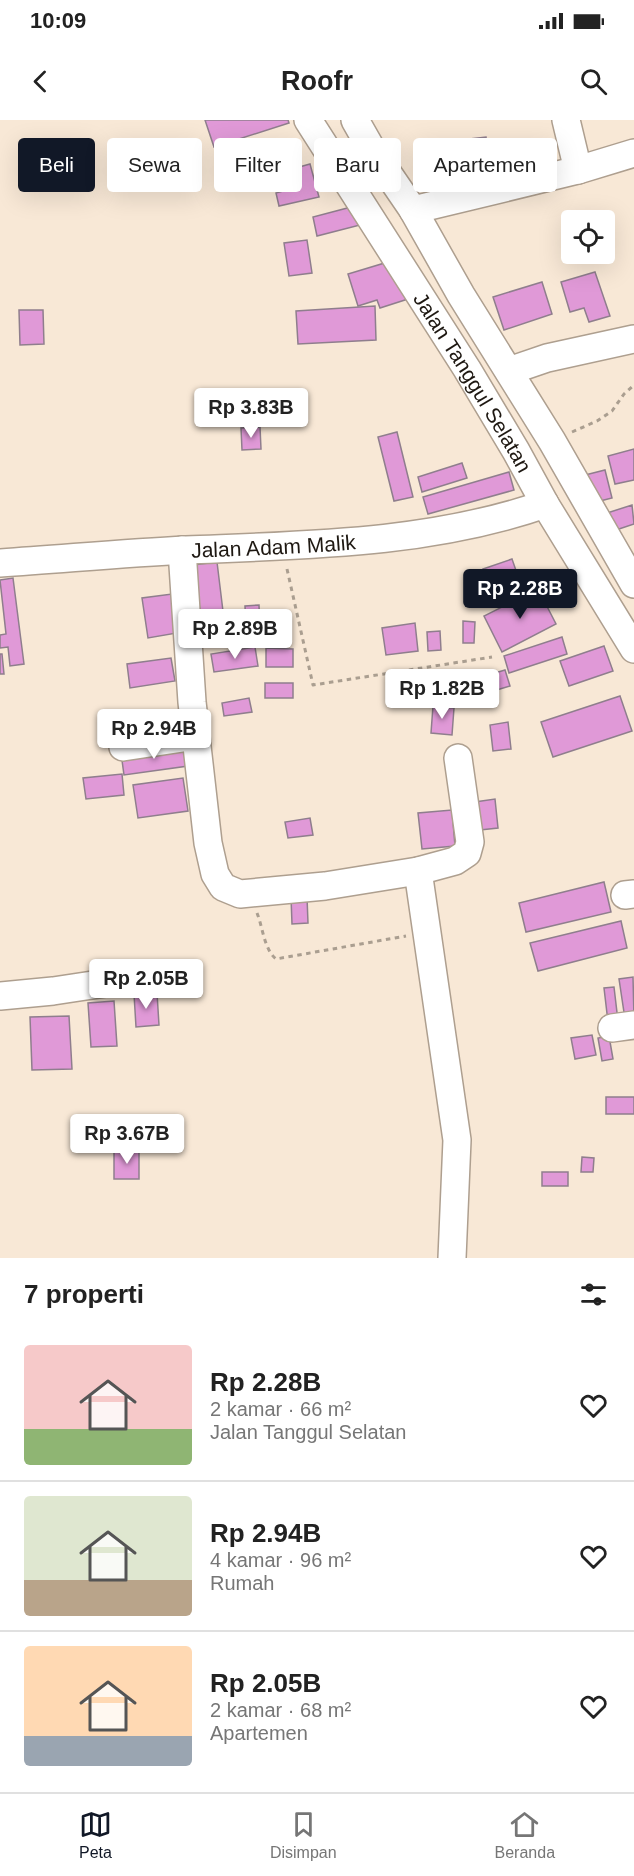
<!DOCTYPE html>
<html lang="id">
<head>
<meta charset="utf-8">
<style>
  body { margin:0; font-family:Arial,sans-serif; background:#f2f2f2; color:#222; height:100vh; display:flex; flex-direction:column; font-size:22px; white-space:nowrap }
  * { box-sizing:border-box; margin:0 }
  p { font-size:20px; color:#767676 }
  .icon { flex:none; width:33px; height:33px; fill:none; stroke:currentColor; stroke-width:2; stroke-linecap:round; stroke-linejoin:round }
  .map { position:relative; height:1138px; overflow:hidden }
  .side { display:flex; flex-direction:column; background:#fff; flex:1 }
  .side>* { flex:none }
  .hud { position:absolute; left:18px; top:18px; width:598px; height:54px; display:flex; gap:12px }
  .controls { position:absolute; left:561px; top:90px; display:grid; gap:12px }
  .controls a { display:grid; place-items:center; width:54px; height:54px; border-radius:6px; background:#fff; box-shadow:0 6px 24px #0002; font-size:30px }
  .price { position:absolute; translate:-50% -51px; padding:0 14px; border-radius:6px; background:#fff; color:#222; font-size:20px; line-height:39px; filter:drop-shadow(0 2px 3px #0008) }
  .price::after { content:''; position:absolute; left:50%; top:36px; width:18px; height:14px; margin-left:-9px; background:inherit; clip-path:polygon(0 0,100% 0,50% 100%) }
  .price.selected { background:#111827; color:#fff }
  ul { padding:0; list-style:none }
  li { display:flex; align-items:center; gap:18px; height:150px; padding:0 24px }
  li+li { border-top:2px solid #e0e0e0 }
  li span { display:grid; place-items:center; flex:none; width:168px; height:120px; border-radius:6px; color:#555 }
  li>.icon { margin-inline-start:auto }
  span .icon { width:72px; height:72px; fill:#fffc; stroke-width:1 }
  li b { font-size:26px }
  h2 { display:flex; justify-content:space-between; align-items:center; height:72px; padding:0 24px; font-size:26px }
  .tag { padding:0 21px; border-radius:6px; background:#fff; box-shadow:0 6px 24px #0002; font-size:21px; line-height:54px }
  .tag.selected { background:#111827; color:#fff }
  .status { display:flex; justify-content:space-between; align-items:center; height:42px; padding:0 30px; background:#fff; direction:ltr }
  .status svg { height:16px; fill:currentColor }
  header { display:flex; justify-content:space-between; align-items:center; height:78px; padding:0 24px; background:#fff; font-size:27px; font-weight:800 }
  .dock { display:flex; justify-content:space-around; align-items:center; height:84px; border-top:2px solid #e0e0e0; background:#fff; font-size:16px; color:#767676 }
  .dock a { display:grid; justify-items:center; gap:3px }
  .dock .selected { color:#111827 }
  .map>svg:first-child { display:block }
  .building { fill:#e099d7; stroke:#8f7e8d; stroke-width:1.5 }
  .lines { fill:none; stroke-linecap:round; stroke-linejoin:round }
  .minor-casing { stroke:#ae9f8f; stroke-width:30 }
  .path { stroke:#aa9e90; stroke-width:3; stroke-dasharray:4.5 4.5; stroke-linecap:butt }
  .minor { stroke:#fff; stroke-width:27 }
  .labels { text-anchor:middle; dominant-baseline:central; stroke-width:5; stroke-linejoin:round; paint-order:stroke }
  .street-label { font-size:21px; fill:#1e1812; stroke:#fdf7f0 }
</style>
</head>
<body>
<div class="status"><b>10:09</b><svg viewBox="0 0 49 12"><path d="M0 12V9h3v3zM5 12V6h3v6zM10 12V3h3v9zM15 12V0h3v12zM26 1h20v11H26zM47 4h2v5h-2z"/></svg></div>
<header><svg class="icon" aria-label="back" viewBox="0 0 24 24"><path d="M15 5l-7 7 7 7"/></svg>Roofr<svg class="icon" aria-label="search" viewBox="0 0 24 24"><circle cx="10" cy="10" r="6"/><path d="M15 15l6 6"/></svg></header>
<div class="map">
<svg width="634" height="1138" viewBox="0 0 634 1138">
  <rect width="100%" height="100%" fill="#f8e8d6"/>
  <!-- building -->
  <g class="building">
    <path d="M205,0H288L289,3L214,27Z"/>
    <path d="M486,17L491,62L467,65L461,20Z"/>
    <path d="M310,44L319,77L279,86L276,73L290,69L285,51Z"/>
    <path d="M355,86L360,105L317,116L313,97Z"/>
    <path d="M307,120L312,153L289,156L284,123Z"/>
    <path d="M388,142L408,179L380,188L377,180L358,186L348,154Z"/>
    <path d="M595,152L610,196L589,202L584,188L570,192L561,162Z"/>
    <path d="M542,162L552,194L504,210L493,177Z"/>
    <path d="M375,186L376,220L298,224L296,191Z"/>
    <path d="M19,190H43L44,224L20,225Z"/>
    <path d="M260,307L261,329L242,330L241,308Z"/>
    <path d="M397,312L413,377L394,381L378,317Z"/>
    <path d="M634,329V360L615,364L608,336Z"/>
    <path d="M462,343L467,358L422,372L418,357Z"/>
    <path d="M605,350L612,378L592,383L585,355Z"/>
    <path d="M509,352L514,370L428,394L423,377Z"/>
    <path d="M632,385L634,404L610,412L604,394Z"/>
    <path d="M512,439L520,462L491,472L483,449Z"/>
    <path d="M217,442L227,524L203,527L193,445Z"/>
    <path d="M13,458L24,544L10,546L8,527L0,528V515L6,514L0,460Z"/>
    <path d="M538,469L556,504L502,532L484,496Z"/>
    <path d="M172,474L177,513L148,518L142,478Z"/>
    <path d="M259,485L260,512H246L245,486Z"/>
    <path d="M463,501L475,502L474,523H463Z"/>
    <path d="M415,503L418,531L386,535L382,508Z"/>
    <path d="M440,511L441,530L428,531L427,512Z"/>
    <path d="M562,517L567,534L509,553L504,536Z"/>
    <path d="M604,526L613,551L569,566L560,541Z"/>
    <path d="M255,527L258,546L214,552L211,534Z"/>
    <path d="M266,528L293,529V547H266Z"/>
    <path d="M0,534H2L4,554H0Z"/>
    <path d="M171,538L175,561L130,568L127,544Z"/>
    <path d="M505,550L510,566L490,572L485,556Z"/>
    <rect x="265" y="563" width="28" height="15"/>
    <path d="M620,576L632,611L553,637L541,602Z"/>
    <path d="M249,578L252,592L224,596L222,583Z"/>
    <path d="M433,586L454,588L452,615L431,613Z"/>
    <path d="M508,602L511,629L493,631L490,605Z"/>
    <path d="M185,624L188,646L124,655L121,633Z"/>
    <path d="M122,654L124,675L86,679L83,658Z"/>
    <path d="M183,658L188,691L138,698L133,665Z"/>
    <path d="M495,679L498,708L471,711L468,683Z"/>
    <path d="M452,690L455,726L422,729L418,693Z"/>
    <path d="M310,698L313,715L288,718L285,702Z"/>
    <path d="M604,762L611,792L526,812L519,783Z"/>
    <path d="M291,777H307L308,803L292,804Z"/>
    <path d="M621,801L627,828L538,851L530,823Z"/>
    <path d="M633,857L634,898L625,899L619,859Z"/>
    <path d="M614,867L618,901L608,902L604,868Z"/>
    <path d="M157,873L159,905L136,907L134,874Z"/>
    <path d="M114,881L117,926L91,927L88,883Z"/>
    <path d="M69,896L72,949L32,950L30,897Z"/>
    <path d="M592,915L596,935L575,939L571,918Z"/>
    <path d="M609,916L613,939L602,941L598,918Z"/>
    <rect x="606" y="977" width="28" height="17"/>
    <rect x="114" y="1031" width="25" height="28"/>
    <path d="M582,1037L594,1038L593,1052H581Z"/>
    <rect x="542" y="1052" width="26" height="14"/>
  </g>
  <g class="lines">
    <!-- minor casing -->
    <g class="minor-casing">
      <g id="minor">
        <path id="s1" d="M308,0L467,249L516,331L545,384L634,529"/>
        <path d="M355,0L372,30L413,90L461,175L552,321L634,464"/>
        <path d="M566,0L578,50"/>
        <path d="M413,90L578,50L634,33"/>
        <path d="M509,251L547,238L634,219"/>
        <path d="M182,430L192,582L208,723L215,754L223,767L240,774L325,766L418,751L455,741L467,733L470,722L458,638"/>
        <path id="s2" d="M0,443C62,439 124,433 186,430C306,425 430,424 545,384"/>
        <path d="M123,627L196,616"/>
        <path d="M418,751L457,1020L452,1138"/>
        <path d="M625,775L634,774"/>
        <path d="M0,876L53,871L165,854"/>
        <path d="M612,908L634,905"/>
      </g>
    </g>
    <!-- path -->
    <g class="path">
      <path d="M572,312L597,301L612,291L624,274L634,265"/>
      <path d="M287,449L313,565L492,537"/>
      <path d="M257,793C263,808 264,829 276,839L406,816"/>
    </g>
    <!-- minor -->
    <use href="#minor" class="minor"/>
  </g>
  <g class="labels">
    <!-- street labels -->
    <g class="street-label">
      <text stroke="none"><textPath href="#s1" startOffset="310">Jalan Tanggul Selatan</textPath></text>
      <text stroke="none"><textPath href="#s2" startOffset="274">Jalan Adam Malik</textPath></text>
    </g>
  </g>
</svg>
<div class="controls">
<a><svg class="icon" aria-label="locate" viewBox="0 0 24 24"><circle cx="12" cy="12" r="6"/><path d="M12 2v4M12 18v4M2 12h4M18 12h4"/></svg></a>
</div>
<b class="price" style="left:251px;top:319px">Rp 3.83B</b>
<b class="price selected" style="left:520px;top:500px">Rp 2.28B</b>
<b class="price" style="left:235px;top:540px">Rp 2.89B</b>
<b class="price" style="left:442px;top:600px">Rp 1.82B</b>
<b class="price" style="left:154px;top:640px">Rp 2.94B</b>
<b class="price" style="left:146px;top:890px">Rp 2.05B</b>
<b class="price" style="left:127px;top:1045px">Rp 3.67B</b>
<div class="hud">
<a class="tag selected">Beli</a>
<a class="tag">Sewa</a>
<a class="tag">Filter</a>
<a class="tag">Baru</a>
<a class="tag">Apartemen</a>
</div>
</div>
<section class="side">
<h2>7 properti<svg class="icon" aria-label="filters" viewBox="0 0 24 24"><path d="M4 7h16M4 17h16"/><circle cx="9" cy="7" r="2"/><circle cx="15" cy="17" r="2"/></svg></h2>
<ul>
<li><span style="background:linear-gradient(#f6c9c9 70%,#8fb573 0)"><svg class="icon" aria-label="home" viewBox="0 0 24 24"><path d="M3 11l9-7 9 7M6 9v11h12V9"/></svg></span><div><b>Rp 2.28B</b><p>2 kamar · 66 m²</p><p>Jalan Tanggul Selatan</p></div><svg class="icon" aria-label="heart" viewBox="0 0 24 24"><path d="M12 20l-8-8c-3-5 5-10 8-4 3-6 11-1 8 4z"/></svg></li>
<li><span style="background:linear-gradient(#dfe7d0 70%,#b9a48a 0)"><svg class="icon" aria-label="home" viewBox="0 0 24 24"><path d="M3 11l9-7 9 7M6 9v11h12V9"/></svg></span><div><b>Rp 2.94B</b><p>4 kamar · 96 m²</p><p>Rumah</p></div><svg class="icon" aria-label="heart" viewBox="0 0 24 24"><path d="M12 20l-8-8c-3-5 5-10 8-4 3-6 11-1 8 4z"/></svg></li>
<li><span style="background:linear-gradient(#ffd9b3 75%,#9aa5b1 0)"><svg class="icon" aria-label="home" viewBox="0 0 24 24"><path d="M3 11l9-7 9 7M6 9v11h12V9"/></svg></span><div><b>Rp 2.05B</b><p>2 kamar · 68 m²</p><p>Apartemen</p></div><svg class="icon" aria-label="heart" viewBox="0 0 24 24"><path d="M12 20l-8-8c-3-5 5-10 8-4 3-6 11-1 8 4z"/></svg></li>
</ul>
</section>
<nav class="dock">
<a class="selected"><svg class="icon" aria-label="map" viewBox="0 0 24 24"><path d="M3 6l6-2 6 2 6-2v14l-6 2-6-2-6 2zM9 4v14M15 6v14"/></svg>Peta</a>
<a><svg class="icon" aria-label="saved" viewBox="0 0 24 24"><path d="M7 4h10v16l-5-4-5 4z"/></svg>Disimpan</a>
<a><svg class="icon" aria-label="home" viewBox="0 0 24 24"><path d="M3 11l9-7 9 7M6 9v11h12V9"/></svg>Beranda</a>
</nav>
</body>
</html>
